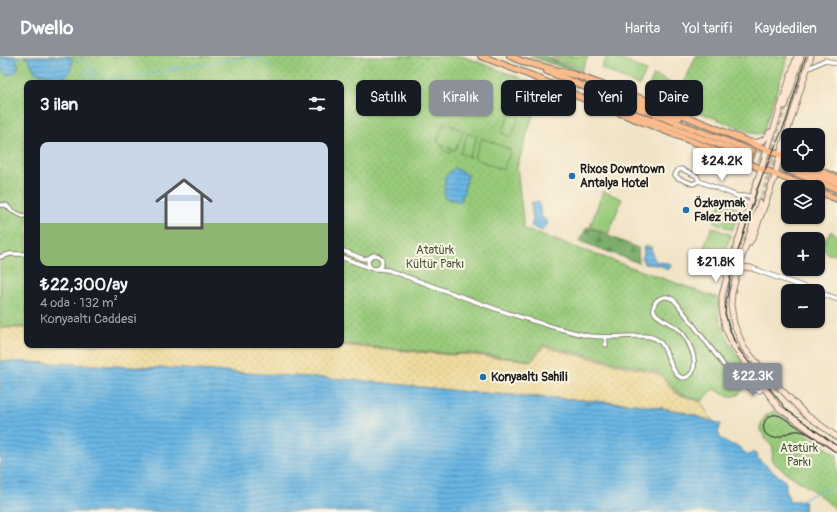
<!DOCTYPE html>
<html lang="tr">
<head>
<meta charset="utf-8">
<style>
  body { margin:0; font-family:Pangolin,sans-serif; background:#20242c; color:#f1f3f6; height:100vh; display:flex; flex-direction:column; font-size:15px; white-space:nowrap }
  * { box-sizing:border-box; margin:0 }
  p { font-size:13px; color:#9ea1a6 }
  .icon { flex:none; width:22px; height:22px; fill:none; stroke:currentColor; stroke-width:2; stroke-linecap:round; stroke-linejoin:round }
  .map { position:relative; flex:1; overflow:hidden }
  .sheet { position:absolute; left:24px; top:24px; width:320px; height:268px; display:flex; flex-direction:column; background:#171b24; border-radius:8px; box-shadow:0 1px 3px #0004 }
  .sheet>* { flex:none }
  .guide { position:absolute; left:356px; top:24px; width:380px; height:36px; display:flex; gap:8px }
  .tools { position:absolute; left:781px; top:72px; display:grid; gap:8px }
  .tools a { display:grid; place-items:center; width:44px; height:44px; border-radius:8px; background:#171b24; box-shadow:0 1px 3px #0004; font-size:20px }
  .price { position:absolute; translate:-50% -34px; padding:0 9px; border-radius:4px; background:#fff; color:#222; font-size:13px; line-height:26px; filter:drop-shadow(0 1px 2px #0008) }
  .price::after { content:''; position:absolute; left:50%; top:24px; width:12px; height:9px; margin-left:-6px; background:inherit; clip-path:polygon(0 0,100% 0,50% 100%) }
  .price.on { background:#8c9099; color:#fff }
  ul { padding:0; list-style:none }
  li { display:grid; align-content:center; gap:8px; height:212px; padding:0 16px }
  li+li { border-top:1px solid #363941 }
  li span { display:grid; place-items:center; height:124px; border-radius:8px; color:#555 }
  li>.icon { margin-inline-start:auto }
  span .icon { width:72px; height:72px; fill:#fffc; stroke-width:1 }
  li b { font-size:17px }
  h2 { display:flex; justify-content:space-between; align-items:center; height:48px; padding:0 16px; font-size:17px }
  .chip { padding:0 14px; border-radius:8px; background:#171b24; box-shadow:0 1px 3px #0004; font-size:14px; line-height:36px }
  .chip.on { background:#8c9099; color:#fff }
  header { display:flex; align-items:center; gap:24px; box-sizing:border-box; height:56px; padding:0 20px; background:#8c9099; color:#fff }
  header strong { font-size:19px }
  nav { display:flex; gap:22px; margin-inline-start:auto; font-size:14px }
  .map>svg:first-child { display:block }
  .grass { fill:url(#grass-tufts); stroke:#5a734b }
  .forest { fill:url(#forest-firs); stroke:#4b6543 }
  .sand { fill:url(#sand-dots); stroke:#857b5d }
  .park { fill:url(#park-dots); stroke:#5a734b }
  .garden { fill:#98ca7a; stroke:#5a734b }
  .water { fill:url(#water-rules); stroke:#426980 }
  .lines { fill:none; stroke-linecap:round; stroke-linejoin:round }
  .stream { stroke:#69b6e3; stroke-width:1 }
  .secondary-tunnel { stroke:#c6bba4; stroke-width:5; stroke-dasharray:5 2.5; stroke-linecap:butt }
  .primary-tunnel { stroke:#c6bba4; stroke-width:5.5; stroke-dasharray:5.5 3; stroke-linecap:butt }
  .minor-casing { stroke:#868071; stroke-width:5.5 }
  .tertiary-casing { stroke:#868071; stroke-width:6 }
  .secondary-casing { stroke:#868071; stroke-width:7 }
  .primary-casing { stroke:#868071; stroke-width:8 }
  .minor { stroke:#fff; stroke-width:3.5 }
  .tertiary { stroke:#fff; stroke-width:4.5 }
  .secondary { stroke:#fde4d1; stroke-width:5 }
  .primary { stroke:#fbbb8c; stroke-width:5.5 }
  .tram { stroke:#1c1c1c; stroke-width:1 }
  .poi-dot { fill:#1f6fb2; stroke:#fcf5e5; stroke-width:1.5 }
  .labels { text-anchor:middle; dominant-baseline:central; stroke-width:4; stroke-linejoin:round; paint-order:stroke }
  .poi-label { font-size:12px; font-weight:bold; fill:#1c1c1c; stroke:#fcf5e5; text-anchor:start }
  .park-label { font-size:12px; fill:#47593d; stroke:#fcf5e5 }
</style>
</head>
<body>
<header>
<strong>Dwello</strong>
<nav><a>Harita</a><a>Yol tarifi</a><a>Kaydedilen</a></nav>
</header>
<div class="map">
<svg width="837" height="456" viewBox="0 0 837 456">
  <defs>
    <pattern id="grass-tufts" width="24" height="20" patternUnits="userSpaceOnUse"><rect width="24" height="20" fill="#98ca7a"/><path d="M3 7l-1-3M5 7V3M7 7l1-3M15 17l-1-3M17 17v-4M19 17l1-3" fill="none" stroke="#82ad69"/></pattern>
    <pattern id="forest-firs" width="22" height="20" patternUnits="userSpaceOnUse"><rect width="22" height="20" fill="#7aae6a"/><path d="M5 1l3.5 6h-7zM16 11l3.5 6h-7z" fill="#638d56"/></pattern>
    <pattern id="sand-dots" width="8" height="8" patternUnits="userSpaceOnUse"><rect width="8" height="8" fill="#eeda9e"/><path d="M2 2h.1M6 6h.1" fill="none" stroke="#ccba88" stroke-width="1.8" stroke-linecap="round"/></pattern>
    <pattern id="park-dots" width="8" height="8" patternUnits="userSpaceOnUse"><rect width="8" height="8" fill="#98ca7a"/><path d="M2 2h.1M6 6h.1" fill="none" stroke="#82ad69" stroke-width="1.8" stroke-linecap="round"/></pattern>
    <pattern id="water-rules" width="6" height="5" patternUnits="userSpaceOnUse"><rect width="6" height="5" fill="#69b6e3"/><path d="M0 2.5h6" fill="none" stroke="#5693b7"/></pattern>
  </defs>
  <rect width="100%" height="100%" fill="#fcf5e5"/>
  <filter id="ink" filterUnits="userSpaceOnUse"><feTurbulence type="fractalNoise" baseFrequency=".025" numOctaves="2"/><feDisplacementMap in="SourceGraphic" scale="8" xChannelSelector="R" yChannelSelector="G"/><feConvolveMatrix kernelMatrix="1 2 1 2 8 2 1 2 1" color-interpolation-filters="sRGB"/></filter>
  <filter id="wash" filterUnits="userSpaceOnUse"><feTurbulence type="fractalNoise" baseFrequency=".012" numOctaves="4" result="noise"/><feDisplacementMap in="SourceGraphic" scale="16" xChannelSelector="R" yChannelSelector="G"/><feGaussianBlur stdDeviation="0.9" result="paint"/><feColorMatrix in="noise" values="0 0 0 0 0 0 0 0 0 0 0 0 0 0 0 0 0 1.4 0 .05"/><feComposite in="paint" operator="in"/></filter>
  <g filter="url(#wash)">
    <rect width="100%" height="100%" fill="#f1e3c6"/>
    <!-- grass -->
    <path class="grass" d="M654,19L672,27L664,45L646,37Z"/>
    <!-- forest -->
    <g class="forest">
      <path d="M529,0H545L582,15L581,18Z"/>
      <path d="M587,171L638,192L639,207L579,185Z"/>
    </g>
    <!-- sand -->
    <path class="sand" d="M0,272H27V289H335L452,299L461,298L532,305L543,291L659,318L677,338L701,346L713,366L680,355L636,348L469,336L400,329L184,313L0,305Z"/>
    <!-- park -->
    <g class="park">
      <path d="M0,0H462L542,30L517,111L524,173L718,242L719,262L732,291L753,321L738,339L729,341L714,333L702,345L678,337L659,316L543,289L531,304L467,297L453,298L341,288V27H27V271H0Z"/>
      <path d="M696,0H788L763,77L756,78L675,47Z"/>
      <path d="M774,355L837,399V454L811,433L785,416L772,405L773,392L762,377L760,370L766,359Z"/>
    </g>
    <!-- garden -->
    <g class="garden">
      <path d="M551,0H588L582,13Z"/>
      <path d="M607,0H615L646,15L639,30L601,12Z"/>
      <path d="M513,31L532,38L524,58L506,51Z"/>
      <path d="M510,57L519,61L511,81L502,77Z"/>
      <path d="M444,67L464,75L455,94L447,91L452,94L450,97L442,93L444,89L437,86Z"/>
      <path d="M468,77L477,81L469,101L460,97Z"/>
      <path d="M482,82L511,94L503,114L474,102Z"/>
      <path d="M603,135L622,143L608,178L590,171Z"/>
      <path d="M721,146L740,154L732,174L714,166Z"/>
      <path d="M712,171L731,179L723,199L704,191Z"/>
      <path d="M831,175L837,179V201L831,197L830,199L820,192Z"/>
    </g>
    <!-- water -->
    <g class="water">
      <path d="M0,0L8,1V0H15L19,10L16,16L9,19C0,16 0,8 0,0Z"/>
      <path d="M24,0H67L73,4L70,15L66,21L58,22L45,18L36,17C31,11 31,4 24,0Z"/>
      <path d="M454,112L468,119L461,146L444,142L445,121Z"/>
      <path d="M538,145L542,161L548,166L546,171L542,175L531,170L533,164L531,147Z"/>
      <path d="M646,190L651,191C654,206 654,206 669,207L671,209L670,212L667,214L660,209L644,208L642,202L644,197L643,192Z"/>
      <path d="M0,305L184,313L357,324L469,336L636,348L680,355L721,368L718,377L720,379L719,381L729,388L738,390L744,396L749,399L754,396L757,398L758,403L784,424L786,427V436L790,445H804L805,456H0Z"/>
    </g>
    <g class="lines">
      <!-- stream -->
      <g class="stream">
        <path d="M250,0L251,3L254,6L257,5L260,2L259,0"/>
        <path d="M17,3L24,0"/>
        <path d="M73,5L81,3L90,10L83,19L92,25"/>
        <path d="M265,6L272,11"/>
        <path d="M89,12L104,23"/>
        <path d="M171,14L174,9L178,12L250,1"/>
        <path d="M86,15L94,21"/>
        <path d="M93,27L91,26L97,18"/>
        <path d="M103,27L105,24L171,14L175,17L177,13"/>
        <path d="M800,445C806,440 814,438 821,435C827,433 831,430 837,429"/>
      </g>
    </g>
  </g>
  <g filter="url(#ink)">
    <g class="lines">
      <!-- secondary-tunnel -->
      <g class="secondary-tunnel">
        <path d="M772,106L770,99L771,92L785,50"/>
        <path d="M760,147C765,132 772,119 766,104"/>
      </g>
      <!-- primary-tunnel -->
      <g class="primary-tunnel">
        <path d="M679,62L755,91L761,95L766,104"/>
        <path d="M752,95L787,108"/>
        <path d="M750,100L767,106"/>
        <path d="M772,106L779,115L837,138"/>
      </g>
      <!-- minor casing -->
      <g class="minor-casing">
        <g id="minor">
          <path d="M807,13L825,4L837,8"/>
          <path d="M699,125L693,128L678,122L675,119L678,114L681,113L697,120L699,125L737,140L749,149"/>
          <path d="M738,140H752"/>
          <path d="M0,149H6L12,155L23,160L27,159"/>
          <path d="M341,194L364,203L369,202"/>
          <circle cx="375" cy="206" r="7"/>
          <path d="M0,201L10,198H27"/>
          <path d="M341,201L370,212"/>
          <path d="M377,213L388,214C424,227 460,240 496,253C516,260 536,266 557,272C568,275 579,278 589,280C606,282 622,280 638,280C646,280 654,280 660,286C669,294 674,336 692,317C699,305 688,281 678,273C672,268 658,262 655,257C649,247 662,238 670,242C674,243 677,247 679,250L729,316L751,333L759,335L764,332"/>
          <path d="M605,281L606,289"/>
          <path d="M746,329H754L760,327"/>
        </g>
      </g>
      <!-- tertiary casing -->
      <g class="tertiary-casing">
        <g id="tertiary">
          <path d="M751,212L815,235"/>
          <path d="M818,236L837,243"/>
        </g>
      </g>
      <!-- secondary casing -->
      <g class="secondary-casing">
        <g id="secondary">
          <path d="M797,0L728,217L722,240V252L725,271L734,291L779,352L837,393"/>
          <path d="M785,50L801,0"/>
          <path d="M751,86C760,87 765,85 770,76"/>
          <path d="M760,147L738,213L732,237L731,249L734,268L744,292L771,323L805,358L837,381"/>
          <path d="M749,187L753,181L774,123L781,95L811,0"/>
          <path d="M740,215L743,211L751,212"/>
          <path d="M764,332L771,323"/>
        </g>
      </g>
      <!-- primary casing -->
      <g class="primary-casing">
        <g id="primary">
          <path d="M481,0L535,21"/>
          <path d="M510,0L526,7"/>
          <path d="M524,6L575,19L651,46L788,102"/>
          <path d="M547,15L609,41L752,95"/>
          <path d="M532,20L587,44L808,131"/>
          <path d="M592,29L679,62"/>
          <path d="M599,45L750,100"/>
          <path d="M789,109L837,127"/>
          <path d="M806,109L837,122"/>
          <path d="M785,113L837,133"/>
          <path d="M818,135L837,143"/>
        </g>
      </g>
      <!-- minor -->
      <use href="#minor" class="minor"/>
      <!-- tertiary -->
      <use href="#tertiary" class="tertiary"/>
      <!-- secondary -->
      <use href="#secondary" class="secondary"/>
      <!-- primary -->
      <use href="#primary" class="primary"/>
      <!-- tram -->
      <g class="tram">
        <path d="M806,0L786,65L757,133L731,219L726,246L725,258L734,285L739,294L787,354L837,390"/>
        <path d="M814,381C808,378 802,374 795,375C784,376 776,388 765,377C760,367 769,355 780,360C786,363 793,368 798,371C811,380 824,388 837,397"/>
      </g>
    </g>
  </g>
  <!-- markers -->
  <g class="poi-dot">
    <circle cx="572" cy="120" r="4"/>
    <circle cx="686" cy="154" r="4"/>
    <circle cx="483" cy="321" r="4"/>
  </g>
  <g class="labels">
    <!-- poi labels -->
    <g class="poi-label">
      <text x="580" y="113">Rixos Downtown<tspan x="580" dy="14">Antalya Hotel</tspan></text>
      <text x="694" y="147">Özkaymak<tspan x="694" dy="14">Falez Hotel</tspan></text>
      <text x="491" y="321">Konyaaltı Sahili</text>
    </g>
    <!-- park labels -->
    <g class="park-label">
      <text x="435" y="194">Atatürk<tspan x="435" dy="14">Kültür Parkı</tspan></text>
      <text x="799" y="392">Atatürk<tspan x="799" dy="14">Parkı</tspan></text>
    </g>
  </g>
</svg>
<div class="tools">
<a><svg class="icon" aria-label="locate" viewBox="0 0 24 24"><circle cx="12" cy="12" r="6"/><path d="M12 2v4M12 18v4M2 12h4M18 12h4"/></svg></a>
<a><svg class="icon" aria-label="layers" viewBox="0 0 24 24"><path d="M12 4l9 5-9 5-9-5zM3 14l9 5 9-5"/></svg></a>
<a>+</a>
<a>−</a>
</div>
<b class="price" style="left:722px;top:126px">₺24.2K</b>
<b class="price" style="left:716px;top:227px">₺21.8K</b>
<b class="price on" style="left:753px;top:341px">₺22.3K</b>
<div class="guide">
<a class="chip">Satılık</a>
<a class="chip on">Kiralık</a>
<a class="chip">Filtreler</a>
<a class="chip">Yeni</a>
<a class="chip">Daire</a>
</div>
<section class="sheet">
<h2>3 ilan<svg class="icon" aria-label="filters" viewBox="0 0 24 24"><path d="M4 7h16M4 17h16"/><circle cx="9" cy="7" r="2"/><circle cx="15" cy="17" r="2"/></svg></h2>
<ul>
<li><span style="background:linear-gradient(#c9d6e8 65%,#8fb573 0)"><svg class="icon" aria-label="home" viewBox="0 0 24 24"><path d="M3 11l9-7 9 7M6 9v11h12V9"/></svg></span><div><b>₺22,300/ay</b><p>4 oda · 132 m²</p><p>Konyaaltı Caddesi</p></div></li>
</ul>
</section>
</div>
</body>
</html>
